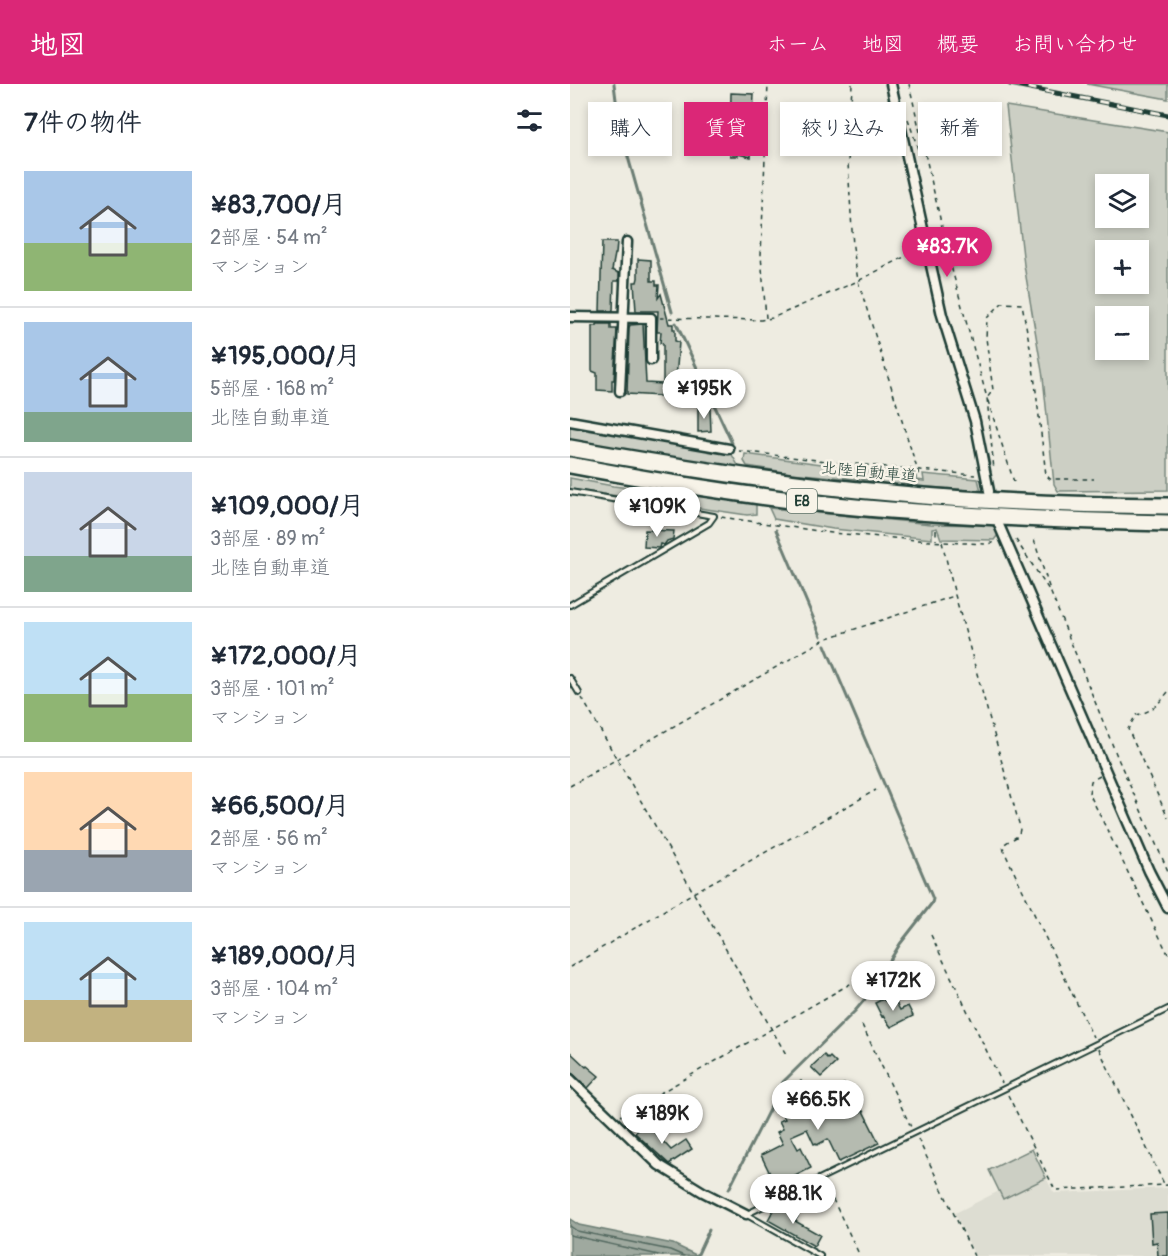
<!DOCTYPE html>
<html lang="ja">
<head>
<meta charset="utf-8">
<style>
  body { margin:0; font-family:Pangolin,"Klee One",sans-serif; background:#f6f6f7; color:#1f2937; height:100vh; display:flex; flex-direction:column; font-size:22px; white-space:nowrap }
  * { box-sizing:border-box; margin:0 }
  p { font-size:20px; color:#747a83 }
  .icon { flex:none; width:33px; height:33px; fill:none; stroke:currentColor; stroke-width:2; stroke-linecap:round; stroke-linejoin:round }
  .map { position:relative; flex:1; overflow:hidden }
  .sheet { display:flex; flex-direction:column; background:#fff; width:570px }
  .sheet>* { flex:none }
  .guide { position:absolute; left:18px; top:18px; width:489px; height:54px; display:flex; gap:12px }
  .buttons { position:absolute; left:525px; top:90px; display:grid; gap:12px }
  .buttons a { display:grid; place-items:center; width:54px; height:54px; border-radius:0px; background:#fff; box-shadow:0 3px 9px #0003; font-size:30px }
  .price { position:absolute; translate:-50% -51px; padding:0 14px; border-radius:21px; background:#fff; color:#222; font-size:20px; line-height:39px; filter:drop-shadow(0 2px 3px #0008) }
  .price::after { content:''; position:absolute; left:50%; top:36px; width:18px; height:14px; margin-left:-9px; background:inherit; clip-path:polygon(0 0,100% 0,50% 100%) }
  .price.on { background:#db2777; color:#fff }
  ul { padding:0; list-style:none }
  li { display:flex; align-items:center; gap:18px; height:150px; padding:0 24px }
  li+li { border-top:2px solid #e0e1e3 }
  li span { display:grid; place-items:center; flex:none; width:168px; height:120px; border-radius:0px; color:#555 }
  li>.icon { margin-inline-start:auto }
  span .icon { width:72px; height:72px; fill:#fffc; stroke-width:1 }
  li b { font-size:26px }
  h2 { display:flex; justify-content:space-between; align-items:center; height:72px; padding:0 24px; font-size:26px }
  .pill { padding:0 21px; border-radius:0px; background:#fff; box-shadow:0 3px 9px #0003; font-size:21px; line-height:54px }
  .pill.on { background:#db2777; color:#fff }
  header { display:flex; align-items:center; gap:36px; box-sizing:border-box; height:84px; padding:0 30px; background:#db2777; color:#fff }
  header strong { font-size:28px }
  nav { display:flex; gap:33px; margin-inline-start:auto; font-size:21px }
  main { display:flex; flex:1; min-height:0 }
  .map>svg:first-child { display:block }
  .built { fill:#ddddd2 }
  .green { fill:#cccfc4; stroke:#76867c; stroke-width:1.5; fill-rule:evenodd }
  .water { fill:#9fa99f; stroke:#6c7e74; stroke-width:1.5 }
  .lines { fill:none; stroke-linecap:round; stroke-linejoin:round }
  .shore { stroke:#52685f; stroke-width:1.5 }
  .stream { stroke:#6c7e74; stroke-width:3 }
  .building { fill:#b5bbb0; stroke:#1f3d34; stroke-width:1.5 }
  .service-casing { stroke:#1f3d34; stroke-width:8 }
  .minor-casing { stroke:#1f3d34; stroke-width:13 }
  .motorway-casing { stroke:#1f3d34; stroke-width:20 }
  .path { stroke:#1f3d34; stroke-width:1.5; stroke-dasharray:4.5 4.5; stroke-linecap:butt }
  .service { stroke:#f7f3e8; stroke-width:4 }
  .minor { stroke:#f7f3e8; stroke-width:8 }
  .motorway { stroke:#f7f3e8; stroke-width:15 }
  .rail-casing { stroke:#1f3d34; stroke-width:5 }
  .rail { stroke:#f7f3e8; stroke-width:3; stroke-dasharray:9; stroke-linecap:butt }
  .labels { text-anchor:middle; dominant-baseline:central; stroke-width:5; stroke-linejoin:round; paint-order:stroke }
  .shield { fill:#f7f3e8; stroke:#60746a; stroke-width:1.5 }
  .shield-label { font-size:15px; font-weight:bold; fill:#1f3d34 }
  .street-label { font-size:16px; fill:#1f3d34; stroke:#f7f3e8 }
</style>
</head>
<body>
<header>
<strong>地図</strong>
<nav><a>ホーム</a><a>地図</a><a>概要</a><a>お問い合わせ</a></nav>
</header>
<main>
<section class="sheet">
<h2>7件の物件<svg class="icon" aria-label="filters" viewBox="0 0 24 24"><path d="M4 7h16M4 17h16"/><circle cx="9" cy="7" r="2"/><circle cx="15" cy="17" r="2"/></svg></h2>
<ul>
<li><span style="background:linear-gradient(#a9c7e8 60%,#8fb573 0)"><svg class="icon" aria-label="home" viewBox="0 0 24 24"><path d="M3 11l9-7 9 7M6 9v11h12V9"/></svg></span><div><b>¥83,700/月</b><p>2部屋 · 54 m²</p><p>マンション</p></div></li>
<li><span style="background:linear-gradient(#a9c7e8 75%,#7fa58c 0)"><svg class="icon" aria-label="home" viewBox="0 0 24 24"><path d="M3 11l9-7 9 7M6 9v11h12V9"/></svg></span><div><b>¥195,000/月</b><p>5部屋 · 168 m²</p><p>北陸自動車道</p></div></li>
<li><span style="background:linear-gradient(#c9d6e8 70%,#7fa58c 0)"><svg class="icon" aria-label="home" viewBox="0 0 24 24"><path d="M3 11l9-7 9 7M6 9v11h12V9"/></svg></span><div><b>¥109,000/月</b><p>3部屋 · 89 m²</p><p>北陸自動車道</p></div></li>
<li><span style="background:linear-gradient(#bfe0f5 60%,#8fb573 0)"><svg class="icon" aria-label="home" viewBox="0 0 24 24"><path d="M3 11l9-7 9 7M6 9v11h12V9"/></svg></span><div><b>¥172,000/月</b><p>3部屋 · 101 m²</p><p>マンション</p></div></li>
<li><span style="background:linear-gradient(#ffd9b3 65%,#9aa5b1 0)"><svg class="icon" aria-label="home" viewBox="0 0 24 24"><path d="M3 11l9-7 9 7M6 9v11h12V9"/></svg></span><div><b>¥66,500/月</b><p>2部屋 · 56 m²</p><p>マンション</p></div></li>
<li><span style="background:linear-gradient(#bfe0f5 65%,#c2b280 0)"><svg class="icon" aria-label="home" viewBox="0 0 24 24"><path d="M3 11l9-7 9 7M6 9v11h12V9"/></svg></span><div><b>¥189,000/月</b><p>3部屋 · 104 m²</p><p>マンション</p></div></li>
</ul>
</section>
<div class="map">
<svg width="598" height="1172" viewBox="0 0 598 1172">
  <rect width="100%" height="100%" fill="#eeece1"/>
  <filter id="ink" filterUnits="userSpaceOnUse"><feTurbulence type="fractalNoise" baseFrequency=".0167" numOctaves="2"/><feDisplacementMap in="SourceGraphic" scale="12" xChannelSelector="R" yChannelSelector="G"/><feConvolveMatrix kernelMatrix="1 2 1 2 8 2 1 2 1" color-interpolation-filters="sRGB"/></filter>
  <g filter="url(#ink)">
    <!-- built -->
    <path class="built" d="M476,1094L484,1109L598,1104V1172H405L385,1129L429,1107L434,1115Z"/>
    <!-- green -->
    <g class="green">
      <path d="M517,0H598V15Z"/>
      <path d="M436,22L598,48V406L488,407L484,400L473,293L454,181ZM536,100H568V134H536ZM536,166H568V200H536ZM536,232H568V266H536Z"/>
      <path d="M0,341L161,369L170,385L98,374L0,356Z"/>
      <path d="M175,370L282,384L345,389L347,396L354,397L353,390L408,395L411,407L317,400L307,397L221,389L177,382L174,377Z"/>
      <path d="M0,394L43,402L186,419V430L177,431L0,405Z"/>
      <path d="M199,424L361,440L424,441L428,451L424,456L371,455L367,444L362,445V455L263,445L204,435Z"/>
      <path d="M462,1065L476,1094L433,1115L419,1086Z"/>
    </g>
    <!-- water -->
    <path class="water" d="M0,1135L9,1141L103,1160L128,1172H0Z"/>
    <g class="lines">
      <!-- shore -->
      <g class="shore">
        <path d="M0,1142L7,1147L100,1166L114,1172"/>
        <path d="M0,1151L93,1172"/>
      </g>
      <!-- stream -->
      <g class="stream">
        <path d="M44,0L47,24L58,73L102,228"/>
        <path d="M106,239L162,359"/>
        <path d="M206,446L251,552"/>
        <path d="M159,1105L213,998L285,927L300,909L330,860L362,819L363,815L255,561"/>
        <path d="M127,1172L139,1146"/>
      </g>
    </g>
    <!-- building -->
    <g class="building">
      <path d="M161,9L184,10L181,73L168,70V72H160Z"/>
      <path d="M32,158H47L46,170H45L42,186L49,189V197H44L43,227H30Z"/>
      <path d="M68,175L81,176V197H86V201H89L88,214L91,210L99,240H103V245H105V257L109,258L106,295L128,297L127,310H113L114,302H93V260L90,259L91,248H87L88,227H66L64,198H67L68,194Z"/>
      <path d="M27,240H41V245H47L44,296H42V307L27,306V289L22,287V242H27Z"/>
      <path d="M73,240L76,299L92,300L91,312L57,310L59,244L60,241Z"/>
      <path d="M128,324H140L141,347L128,348Z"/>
      <path d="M75,446L104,447L103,455L97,457L94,461L90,460L89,464L74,463Z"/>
      <path d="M323,913L330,926L338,922L343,932L321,943L313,932L312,933L305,919L313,915L315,917Z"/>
      <path d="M0,968L16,983L17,982L29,992L18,1004L0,987Z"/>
      <path d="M254,971L258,975L260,973L266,979L251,993L241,983Z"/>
      <path d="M231,997L236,1008L220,1024L274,1000L290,1028L293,1027L309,1059L269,1078L258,1055L247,1061L246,1059L244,1060L237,1045L221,1052L228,1065L231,1063L241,1084L219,1095L221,1099L215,1102L213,1098L206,1102L191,1071L213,1060L207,1048L213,1045L209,1037L215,1035L209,1023L222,1016L216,1005Z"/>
      <path d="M76,1039L101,1066L116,1056L122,1065L99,1080L65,1049Z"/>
      <path d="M206,1121L228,1132L225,1137L250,1151L244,1162L198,1136Z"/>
      <path d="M598,1129V1172H588L587,1158L582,1159L580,1130Z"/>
    </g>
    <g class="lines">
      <!-- service casing -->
      <g class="service-casing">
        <g id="service">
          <path d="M0,408L144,432L139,439L0,521"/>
          <path d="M0,594L9,609"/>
          <path d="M177,1130L598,925"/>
          <path d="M177,1131L250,1172"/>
        </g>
      </g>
      <!-- minor casing -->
      <g class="minor-casing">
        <g id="minor">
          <path d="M321,0L372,231L405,337L419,407"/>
          <path d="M0,233L81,234V276"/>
          <path d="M50,307L57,158"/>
          <path d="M0,337L159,365"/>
          <path d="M429,441L579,787L598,824"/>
          <path d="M0,995L89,1081L133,1108L176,1130"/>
        </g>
      </g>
      <!-- motorway casing -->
      <g class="motorway-casing">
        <g id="motorway">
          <path d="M0,364C106,383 213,400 320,409C412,418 506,421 598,422"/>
          <path d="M0,381C106,401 213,418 320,426C413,433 505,437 598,439"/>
        </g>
      </g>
      <!-- path -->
      <g class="path">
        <path d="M282,0L278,79L283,163L288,197L350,394"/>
        <path d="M339,0L381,182L417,314L424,386"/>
        <path d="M338,35L348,65L353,68"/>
        <path d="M90,234L191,236L202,234L288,197L342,169"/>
        <path d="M196,234L191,171L198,0"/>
        <path d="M169,367L273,379L405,391"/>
        <path d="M444,398L417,314L423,306L416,254L417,234L432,219L452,220L462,274L476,391L480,395H524"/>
        <path d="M151,433L262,449L372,458L417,460L426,458"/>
        <path d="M366,446V456"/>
        <path d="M446,456L481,509L549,677L598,787"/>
        <path d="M464,456L480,506"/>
        <path d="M372,458L385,511L450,743C450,757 440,753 433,762L434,767L523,953"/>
        <path d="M598,608C588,620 582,628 566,631L558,645L598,734"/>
        <path d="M12,614L217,972"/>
        <path d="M530,692L521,697L519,709L598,870"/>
        <path d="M0,702L255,555L384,512"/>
        <path d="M361,851L432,999"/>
        <path d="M0,883L123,809L306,706"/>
        <path d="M292,941L341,1043"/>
        <path d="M529,965L595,1102"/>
        <path d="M438,1011L485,1106L598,1101"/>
        <path d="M50,1032L306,885"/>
        <path d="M348,1055L404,1172"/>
        <path d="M255,1099L290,1172"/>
      </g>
      <!-- service -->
      <use href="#service" class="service"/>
      <!-- minor -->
      <use href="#minor" class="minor"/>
      <!-- motorway -->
      <use href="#motorway" class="motorway"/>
      <!-- rail casing -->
      <g class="rail-casing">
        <path id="rail" d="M440,0L598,31"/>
      </g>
      <!-- rail -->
      <use href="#rail" class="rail"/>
    </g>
  </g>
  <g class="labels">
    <!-- shield labels -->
    <rect class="shield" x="217" y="405" width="30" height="24" rx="4.5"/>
    <g class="shield-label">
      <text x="232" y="417">E8</text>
    </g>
    <!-- street labels -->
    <g class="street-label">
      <text transform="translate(299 388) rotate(5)">北陸自動車道</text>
    </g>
  </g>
</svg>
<div class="buttons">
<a><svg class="icon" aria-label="layers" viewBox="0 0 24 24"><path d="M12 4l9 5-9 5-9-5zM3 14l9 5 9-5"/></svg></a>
<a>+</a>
<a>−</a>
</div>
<b class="price on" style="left:377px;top:194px">¥83.7K</b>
<b class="price" style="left:134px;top:336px">¥195K</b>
<b class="price" style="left:87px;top:454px">¥109K</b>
<b class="price" style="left:323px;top:928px">¥172K</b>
<b class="price" style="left:248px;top:1047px">¥66.5K</b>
<b class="price" style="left:92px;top:1061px">¥189K</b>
<b class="price" style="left:223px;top:1141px">¥88.1K</b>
<div class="guide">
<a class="pill">購入</a>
<a class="pill on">賃貸</a>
<a class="pill">絞り込み</a>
<a class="pill">新着</a>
</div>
</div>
</main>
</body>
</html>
